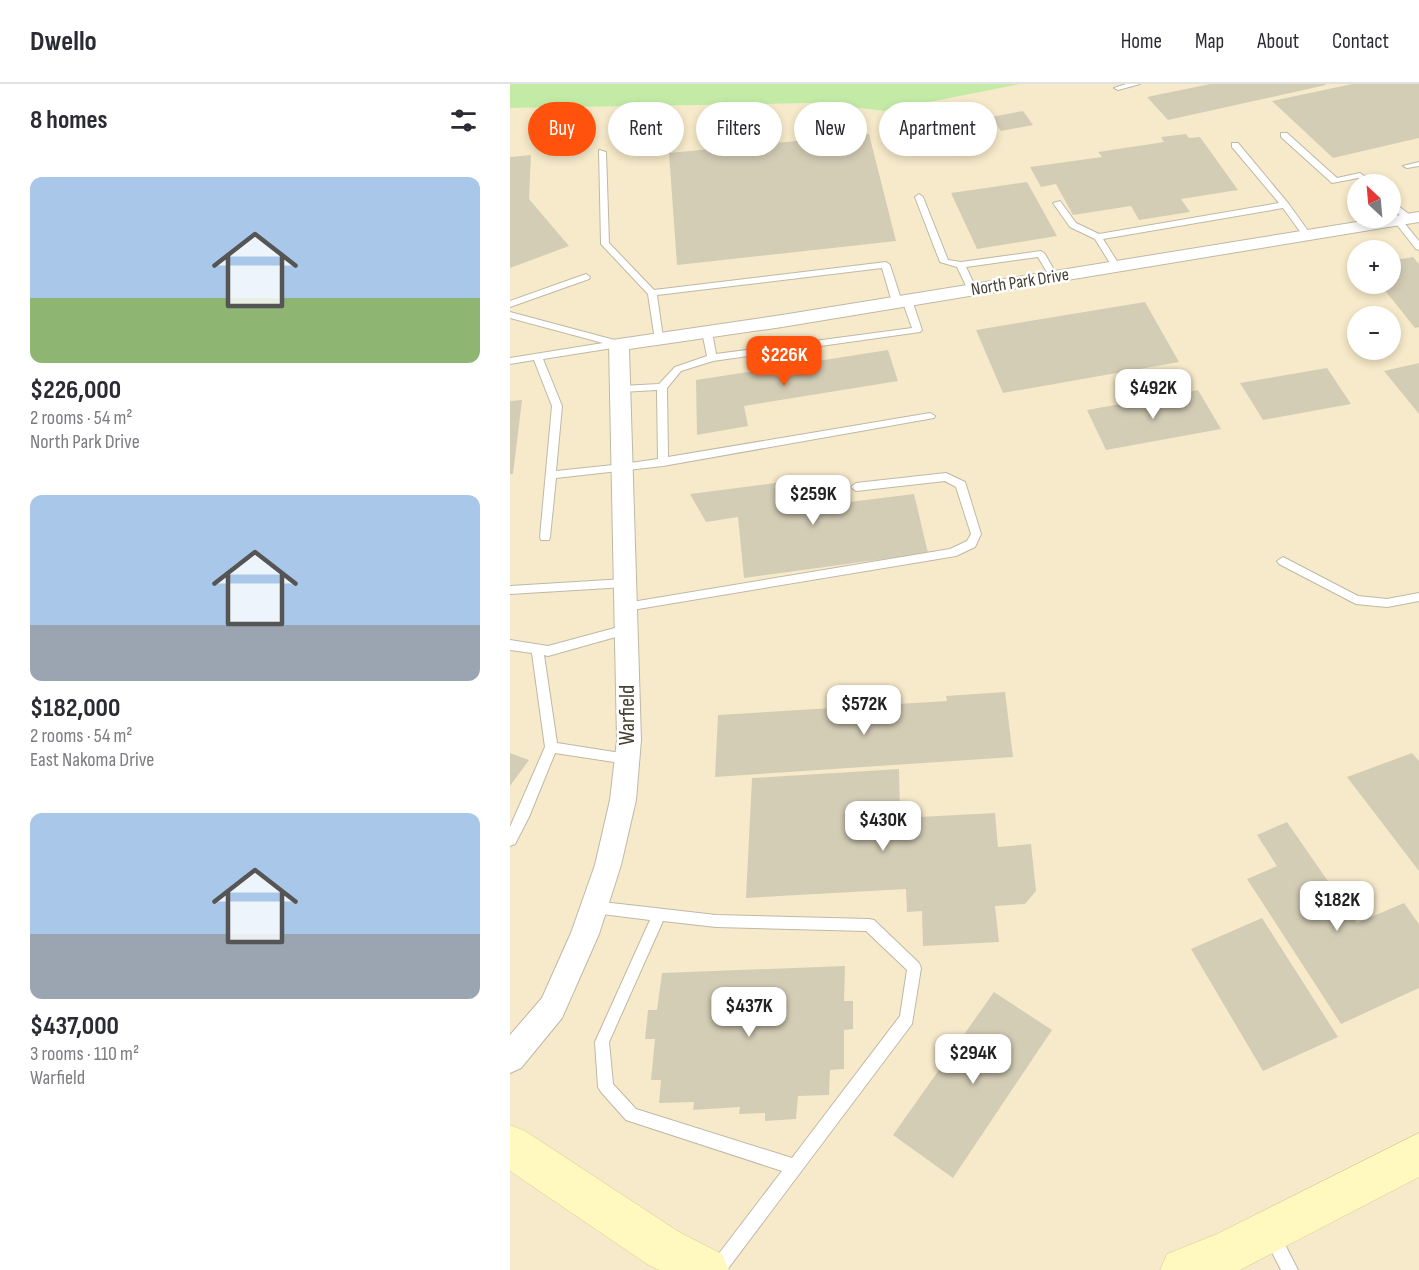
<!DOCTYPE html>
<html lang="en">
<head>
<meta charset="utf-8">
<style>
  body { margin:0; font-family:"Sofia Sans Condensed",sans-serif; background:#f2f2f3; color:#2b2b33; height:100vh; display:flex; flex-direction:column; font-size:22px; white-space:nowrap }
  * { box-sizing:border-box; margin:0 }
  p { font-size:20px; color:#7c7c81 }
  .icon { flex:none; width:33px; height:33px; fill:none; stroke:currentColor; stroke-width:2; stroke-linecap:round; stroke-linejoin:round }
  .map { position:relative; flex:1; overflow:hidden }
  .drawer { display:flex; flex-direction:column; background:#fff; width:510px }
  .drawer>* { flex:none }
  .banner { position:absolute; left:18px; top:18px; width:570px; height:54px; display:flex; gap:12px }
  .needle { width:39px; rotate:334deg }
  .fabs { position:absolute; left:837px; top:90px; display:grid; gap:12px }
  .fabs a { display:grid; place-items:center; width:54px; height:54px; border-radius:50%; background:#fff; box-shadow:0 3px 9px #0003; font-size:30px }
  .price { position:absolute; translate:-50% -51px; padding:0 14px; border-radius:12px; background:#fff; color:#222; font-size:20px; line-height:39px; filter:drop-shadow(0 2px 3px #0008) }
  .price::after { content:''; position:absolute; left:50%; top:36px; width:18px; height:14px; margin-left:-9px; background:inherit; clip-path:polygon(0 0,100% 0,50% 100%) }
  .price.current { background:#ff520c; color:#fff }
  ul { padding:0; list-style:none }
  li { display:grid; align-content:center; gap:12px; height:318px; padding:0 30px }
  li span { display:grid; place-items:center; height:186px; border-radius:12px; color:#555 }
  li>.icon { margin-inline-start:auto }
  span .icon { width:108px; height:108px; fill:#fffc; stroke-width:1 }
  li b { font-size:26px }
  h2 { display:flex; justify-content:space-between; align-items:center; height:72px; padding:0 30px; font-size:26px }
  .pill { padding:0 21px; border-radius:27px; background:#fff; box-shadow:0 3px 9px #0003; font-size:21px; line-height:54px }
  .pill.current { background:#ff520c; color:#fff }
  header { display:flex; align-items:center; gap:36px; box-sizing:border-box; height:84px; padding:0 30px; background:#fff; border-bottom:2px solid #e1e1e2 }
  header strong { font-size:28px }
  nav { display:flex; gap:33px; margin-inline-start:auto; font-size:21px }
  main { display:flex; flex:1; min-height:0 }
  .map>svg:first-child { display:block }
  .commercial { fill:#f7eaca; fill-rule:evenodd }
  .green { fill:#c3eba6 }
  .building { fill:#d4cdb6 }
  .lines { fill:none; stroke-linecap:round; stroke-linejoin:round }
  .lane-casing { stroke:#beb9a4; stroke-width:2 }
  .street-casing { stroke:#beb9a4; stroke-width:2 }
  .secondary-casing { stroke:#d6cd8d; stroke-width:1 }
  .lane { fill:#fff; fill-rule:evenodd }
  .street { fill:#fff; fill-rule:evenodd }
  .secondary { fill:#fff8bf; fill-rule:evenodd }
  .labels { text-anchor:middle; dominant-baseline:central; stroke-width:5; stroke-linejoin:round; paint-order:stroke }
  .far-street-label { font-size:18px; fill:#444032; stroke:#fff }
  .street-label { font-size:22px; fill:#444032; stroke:#fff }
</style>
</head>
<body>
<header>
<strong>Dwello</strong>
<nav><a>Home</a><a>Map</a><a>About</a><a>Contact</a></nav>
</header>
<main>
<section class="drawer">
<h2>8 homes<svg class="icon" aria-label="filters" viewBox="0 0 24 24"><path d="M4 7h16M4 17h16"/><circle cx="9" cy="7" r="2"/><circle cx="15" cy="17" r="2"/></svg></h2>
<ul>
<li><span style="background:linear-gradient(#a9c7e8 65%,#8fb573 0)"><svg class="icon" aria-label="home" viewBox="0 0 24 24"><path d="M3 11l9-7 9 7M6 9v11h12V9"/></svg></span><div><b>$226,000</b><p>2 rooms · 54 m²</p><p>North Park Drive</p></div></li>
<li><span style="background:linear-gradient(#a9c7e8 70%,#9aa5b1 0)"><svg class="icon" aria-label="home" viewBox="0 0 24 24"><path d="M3 11l9-7 9 7M6 9v11h12V9"/></svg></span><div><b>$182,000</b><p>2 rooms · 54 m²</p><p>East Nakoma Drive</p></div></li>
<li><span style="background:linear-gradient(#a9c7e8 65%,#9aa5b1 0)"><svg class="icon" aria-label="home" viewBox="0 0 24 24"><path d="M3 11l9-7 9 7M6 9v11h12V9"/></svg></span><div><b>$437,000</b><p>3 rooms · 110 m²</p><p>Warfield</p></div></li>
</ul>
</section>
<div class="map">
<svg width="909" height="1186" viewBox="0 0 909 1186">
  <rect width="100%" height="100%" fill="#f2f0e2"/>
  <!-- commercial -->
  <path class="commercial" d="M510,0H909V1186H0V24L310,19L374,27ZM848,100H880V134H848ZM848,166H880V200H848ZM848,232H880V266H848Z"/>
  <!-- green -->
  <path class="green" d="M0,0H510L374,27L310,19L0,24Z"/>
  <!-- building -->
  <g class="building">
    <path d="M700,0H816V1L658,36L637,13Z"/>
    <path d="M842,0H909V54L823,74L762,17Z"/>
    <path d="M513,27L523,41L491,47L481,33Z"/>
    <path d="M359,50L386,157L167,181L159,69Z"/>
    <path d="M676,50L679,54L690,53L728,106L671,115L680,128L629,136L621,122L563,131L546,100L531,103L520,83L592,73L588,68L654,58L651,53Z"/>
    <path d="M21,71L19,115L59,162L0,184V73Z"/>
    <path d="M517,98L547,152L467,165L441,109Z"/>
    <path d="M903,173L909,180V243L905,244L870,200H880V177Z"/>
    <path d="M635,218L669,278L493,309L466,246Z"/>
    <path d="M378,266L388,297L234,322L238,342L187,351L186,296Z"/>
    <path d="M909,279V330L874,287Z"/>
    <path d="M817,284L841,320L753,336L730,299Z"/>
    <path d="M688,306L711,345L596,366L577,326Z"/>
    <path d="M12,316L3,390H0V317Z"/>
    <path d="M319,392L323,420L404,410L418,469L234,494L228,433L196,438L180,410Z"/>
    <path d="M495,608L503,673L205,693L208,631L437,617L436,612Z"/>
    <path d="M0,669L19,676L0,702Z"/>
    <path d="M902,669L909,677V787L837,693Z"/>
    <path d="M389,685L390,734L485,729L488,763L521,760L526,807L515,820L485,822L489,858L413,862L412,827L397,828L396,805L236,814L242,694Z"/>
    <path d="M777,738L847,839L894,819L909,840V904L831,940L737,795L767,782L747,751Z"/>
    <path d="M752,834L828,953L753,987L681,865Z"/>
    <path d="M335,882L334,917H343V945L334,946V985L320,986L319,1011L288,1012L286,1035L255,1037V1029L229,1030L230,1023L183,1026L184,1018L149,1019L151,996H141L145,955H135L138,926H147L152,889Z"/>
    <path d="M484,908L542,946L443,1094L383,1051Z"/>
  </g>
  <g class="lines">
    <!-- lane casing -->
    <g class="lane-casing">
      <g id="lane">
        <path d="M616,0H630L608,6L604,4Z"/>
        <path d="M771,49H777L827,94L850,89L865,100H857L848,94L822,99L771,53Z"/>
        <path d="M722,59H728L778,119L801,151L800,153H794L773,124L593,155L610,182L606,185L603,184L585,155L560,143L543,119L550,117L566,139L589,150L769,119L722,63Z"/>
        <path d="M89,66L96,68L99,159L144,206L376,178L380,181L392,218L387,221L382,218L372,184L147,211L153,254L151,256H145L138,210L91,160Z"/>
        <path d="M909,78V82L897,84L893,82Z"/>
        <path d="M409,110L413,113L438,176L451,178L531,167L535,170L548,193L544,196L541,195L528,173L456,183L467,206L465,208H459L447,183L430,178L405,113Z"/>
        <path d="M880,116L903,133V137H897L880,123Z"/>
        <path d="M888,134L891,135L909,157V166L906,165L884,137Z"/>
        <path d="M76,190L80,193L79,195L0,223V217Z"/>
        <path d="M397,213L402,216L412,246L410,248L203,277L171,287L157,304L158,373L420,329L425,332L424,334L153,382L46,394L40,453L39,456H31L30,453L42,322L24,276L0,280V274L93,259L0,234V228L112,258L114,260L109,263L33,275L52,322L46,387L113,380L148,375L147,306L111,308L106,305L111,302L149,300L165,283L197,272L192,248L194,246H200L202,248L206,270L402,244L392,216Z"/>
        <path d="M436,389L455,398L456,401L471,450L465,463L446,472L116,527L110,523L116,519L440,465L457,457L461,450L446,403L435,397L346,407L341,403L346,399Z"/>
        <path d="M773,473L848,512L877,515L909,509V517L877,523L846,520L769,480L767,477Z"/>
        <path d="M115,495L121,499L115,503L0,510V502Z"/>
        <path d="M116,541L122,546L120,549L38,572L34,571L47,659L117,670L121,671L123,675L121,679L117,680L45,669L19,733L5,760L0,762V743L35,663L22,569L0,566V556L38,562Z"/>
        <path d="M84,817L206,831L359,835L364,836L409,879L411,884L402,940L217,1186H199L201,1180L272,1087L116,1036L91,1008L88,1003L85,958L140,836L84,829L79,827L77,823L79,819ZM153,837L206,843L356,847L397,886L390,932L282,1074L126,1025L103,1000L99,958Z"/>
        <path d="M761,1143L767,1145L788,1186H771L753,1151L755,1145Z"/>
      </g>
    </g>
    <!-- street casing -->
    <g class="street-casing">
      <path id="street" d="M909,128V138L272,243L119,265L131,656L126,716L111,781L89,850L52,934L11,984L0,989V951L32,914L61,849L85,781L100,716L107,656L99,260L102,256L272,231Z"/>
    </g>
    <!-- secondary casing -->
    <g class="secondary-casing">
      <g id="secondary">
        <path d="M0,1041L15,1047L169,1148L212,1170L219,1186H149L137,1180L0,1087Z"/>
        <path d="M909,1049V1093L730,1186H650L657,1170L707,1150Z"/>
      </g>
    </g>
    <!-- lane -->
    <use href="#lane" class="lane"/>
    <!-- street -->
    <use href="#street" class="street"/>
    <!-- secondary -->
    <use href="#secondary" class="secondary"/>
  </g>
  <g class="labels">
    <!-- far-street labels -->
    <g class="far-street-label">
      <text transform="translate(510 198) rotate(-9)">North Park Drive</text>
    </g>
    <!-- street labels -->
    <g class="street-label">
      <text transform="translate(117 631) rotate(-90)">Warfield</text>
    </g>
  </g>
</svg>
<div class="fabs">
<a><svg class="needle" viewBox="-14 -14 28 28"><path d="M0-13l5 13h-10z" fill="#e53935"/><path d="M0 13l5-13h-10z" fill="#7c7c81"/></svg></a>
<a>+</a>
<a>−</a>
</div>
<b class="price current" style="left:274px;top:303px">$226K</b>
<b class="price" style="left:643px;top:336px">$492K</b>
<b class="price" style="left:303px;top:442px">$259K</b>
<b class="price" style="left:354px;top:652px">$572K</b>
<b class="price" style="left:373px;top:768px">$430K</b>
<b class="price" style="left:827px;top:848px">$182K</b>
<b class="price" style="left:239px;top:954px">$437K</b>
<b class="price" style="left:463px;top:1001px">$294K</b>
<div class="banner">
<a class="pill current">Buy</a>
<a class="pill">Rent</a>
<a class="pill">Filters</a>
<a class="pill">New</a>
<a class="pill">Apartment</a>
</div>
</div>
</main>
</body>
</html>
